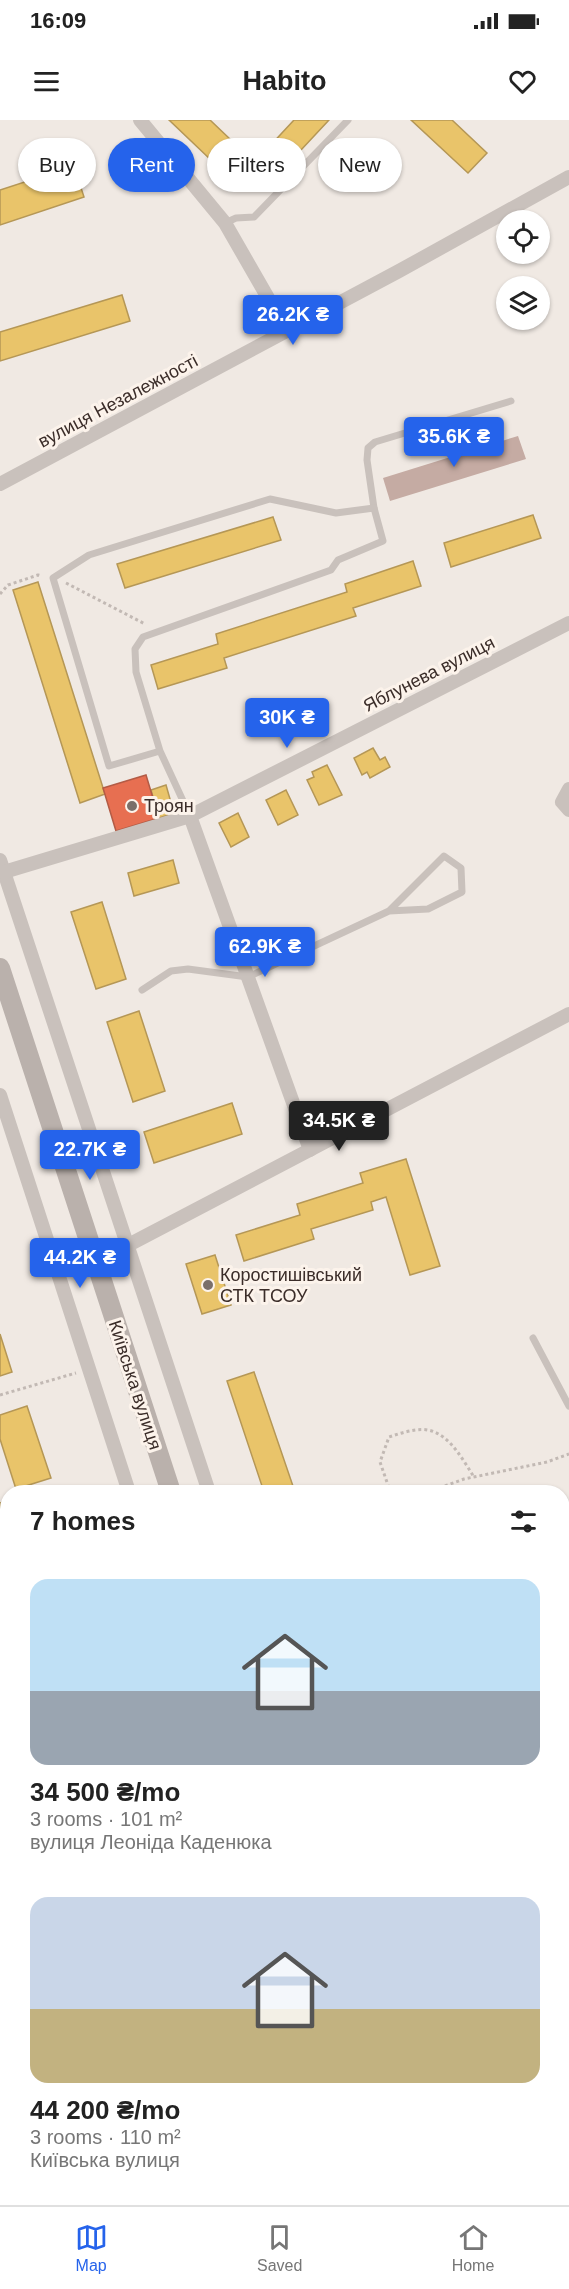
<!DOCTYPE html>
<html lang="en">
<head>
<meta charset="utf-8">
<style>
  body { margin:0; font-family:Helvetica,sans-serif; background:#f2f2f2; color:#222; height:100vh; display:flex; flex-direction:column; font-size:22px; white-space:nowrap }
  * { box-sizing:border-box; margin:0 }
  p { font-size:20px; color:#767676 }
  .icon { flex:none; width:33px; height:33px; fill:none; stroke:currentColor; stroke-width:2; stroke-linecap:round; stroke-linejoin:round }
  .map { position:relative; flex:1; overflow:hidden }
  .sheet { position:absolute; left:0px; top:1365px; width:570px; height:720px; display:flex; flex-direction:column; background:#fff; border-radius:24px 24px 0 0; box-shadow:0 2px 4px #0004 }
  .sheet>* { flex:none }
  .guide { position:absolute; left:18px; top:18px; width:534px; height:54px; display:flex; gap:12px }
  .fabs { position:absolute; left:496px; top:90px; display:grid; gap:12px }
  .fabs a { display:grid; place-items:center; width:54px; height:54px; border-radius:50%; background:#fff; box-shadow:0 2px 4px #0004; font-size:30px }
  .price { position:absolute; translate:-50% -51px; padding:0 14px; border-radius:6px; background:#2563eb; color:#fff; font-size:20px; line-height:39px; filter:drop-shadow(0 2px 3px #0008) }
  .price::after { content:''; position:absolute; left:50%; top:36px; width:18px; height:14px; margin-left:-9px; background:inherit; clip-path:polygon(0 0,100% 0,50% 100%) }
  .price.active { background:#222; color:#fff }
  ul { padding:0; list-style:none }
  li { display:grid; align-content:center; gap:12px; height:318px; padding:0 30px }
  li span { display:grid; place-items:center; height:186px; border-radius:18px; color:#555 }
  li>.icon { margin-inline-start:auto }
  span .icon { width:108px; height:108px; fill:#fffc; stroke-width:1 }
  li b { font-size:26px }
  h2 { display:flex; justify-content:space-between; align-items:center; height:72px; padding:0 30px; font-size:26px }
  .pill { padding:0 21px; border-radius:27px; background:#fff; box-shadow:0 2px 4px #0004; font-size:21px; line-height:54px }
  .pill.active { background:#2563eb; color:#fff }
  .status { display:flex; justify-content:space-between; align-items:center; height:42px; padding:0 30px; background:#fff; direction:ltr }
  .status svg { height:16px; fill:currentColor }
  header { display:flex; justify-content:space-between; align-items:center; height:78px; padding:0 30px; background:#fff; font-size:27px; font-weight:700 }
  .tab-bar { display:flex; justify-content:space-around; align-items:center; height:84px; border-top:2px solid #e0e0e0; background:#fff; font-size:16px; color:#767676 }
  .tab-bar a { display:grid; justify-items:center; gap:3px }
  .tab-bar .active { color:#2563eb }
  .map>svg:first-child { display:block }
  .green { fill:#d2d6bc }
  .homes { fill:#e9c46a; stroke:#b59756; stroke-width:1.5 }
  .shops { fill:#e76f51; stroke:#b35b45; stroke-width:1.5 }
  .industry { fill:#8a817c; stroke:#726863; stroke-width:1.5 }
  .building { fill:#c5aba3 }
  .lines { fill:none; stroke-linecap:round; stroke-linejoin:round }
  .path { stroke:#c2b9b4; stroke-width:3; stroke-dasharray:3 3; stroke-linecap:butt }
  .service { stroke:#c9c1bc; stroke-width:7 }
  .minor { stroke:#c9c1bc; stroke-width:14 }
  .secondary { stroke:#bab1ac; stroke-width:20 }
  .poi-dot { fill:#7a6f6a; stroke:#fcf3eb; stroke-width:2 }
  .labels { text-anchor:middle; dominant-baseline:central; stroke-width:6; stroke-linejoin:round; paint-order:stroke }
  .street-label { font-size:18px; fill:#3b2d29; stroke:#fcf3eb }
  .poi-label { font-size:18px; fill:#3b2d29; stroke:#fcf3eb; text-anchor:start }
</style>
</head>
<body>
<div class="status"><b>16:09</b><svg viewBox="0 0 49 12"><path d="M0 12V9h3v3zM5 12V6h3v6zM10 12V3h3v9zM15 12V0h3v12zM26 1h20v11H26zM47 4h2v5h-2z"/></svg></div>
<header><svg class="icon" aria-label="menu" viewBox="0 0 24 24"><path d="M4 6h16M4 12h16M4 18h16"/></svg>Habito<svg class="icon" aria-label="heart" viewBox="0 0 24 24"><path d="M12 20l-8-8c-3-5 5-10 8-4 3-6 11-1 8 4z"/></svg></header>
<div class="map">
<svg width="569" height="2085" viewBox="0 0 569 2085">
  <rect width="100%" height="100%" fill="#f0e9e3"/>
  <!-- green -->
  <path class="green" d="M227,2078H356L359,2085H246Z"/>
  <!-- homes -->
  <g class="homes">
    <path d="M169,0H210L253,41L233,61Z"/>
    <path d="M294,0H329L287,45L268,28Z"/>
    <path d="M411,0H452L487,33L468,53Z"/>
    <path d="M74,46L84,77L0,105V70Z"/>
    <path d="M122,175L130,201L0,241V212Z"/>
    <path d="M533,395L541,418L451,447L444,423Z"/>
    <path d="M273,397L281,420L125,468L117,444Z"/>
    <path d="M413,441L421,466L353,488L356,496L224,538L227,548L158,569L151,545L218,524L216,514L347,472L345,464Z"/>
    <path d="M38,462L105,674L80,683L13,470Z"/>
    <path d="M373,628L380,640L385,637L390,647L370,658L367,652L362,655L354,638Z"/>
    <path d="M327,645L342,675L319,685L307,660L314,657L312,652Z"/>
    <path d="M166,665L174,693L159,698L151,670Z"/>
    <path d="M286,670L298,695L278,705L266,680Z"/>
    <path d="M238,693L249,717L231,727L219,703Z"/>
    <path d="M173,740L179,763L134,776L128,753Z"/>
    <path d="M102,782L126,859L96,869L71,792Z"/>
    <path d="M139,891L165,971L133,982L107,902Z"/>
    <path d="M232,983L242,1014L154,1043L144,1012Z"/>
    <path d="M406,1039L440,1146L410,1155L386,1077L371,1082L373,1090L311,1109L314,1119L244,1141L236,1115L300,1095L297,1084L363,1063L360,1053Z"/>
    <path d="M215,1135L231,1185L202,1194L186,1144Z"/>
    <path d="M0,1214L12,1252L0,1256Z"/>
    <path d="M254,1252L295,1372H264L227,1261Z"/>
    <path d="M27,1286L51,1358L16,1369L0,1319V1295Z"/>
    <path d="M8,1380V1437L0,1413V1383Z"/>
    <path d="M569,1797V1840L562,1843V1799Z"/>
    <path d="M8,1975V1995L0,1996V1977Z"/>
  </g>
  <!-- shops -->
  <g class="shops">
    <path d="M146,655L159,698L116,711L103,668Z"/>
    <path d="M569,1940V1998L563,2001L562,1943Z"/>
  </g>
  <!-- industry -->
  <g class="industry">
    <path d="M562,1400L569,1418V1431L562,1433Z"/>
    <path d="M569,1608V1655L562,1657V1610Z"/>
  </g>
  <!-- building -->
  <path class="building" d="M518,316L526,339L390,381L383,358Z"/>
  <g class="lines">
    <!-- path -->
    <g class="path">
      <path d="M66,463L145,504"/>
      <path d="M0,474L8,465L38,455L42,456"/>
      <path d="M0,1275L76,1253"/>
      <path d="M400,1372L389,1368L380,1342L389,1317C398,1314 407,1311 416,1310C445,1305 461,1337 474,1357"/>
      <path d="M428,1372L464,1359L547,1342L569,1334"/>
      <path d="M562,2067L569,2073"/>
    </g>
    <!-- service -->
    <g class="service">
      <path d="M225,103L236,98L254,97L348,0"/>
      <path d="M374,388L367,340L368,328L375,322L511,281"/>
      <path d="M160,631L136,552L135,529L143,517L331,450L338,440L383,421L374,388L336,393L270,379L89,435L53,458L109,646L160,631L190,696"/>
      <path d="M142,870L171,851L188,849L248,857L389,791L444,736L461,748L462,772L428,789L389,791"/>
      <path d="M533,1218L569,1286"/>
      <path d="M562,1919L569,1916"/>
      <path d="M207,2078L213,2085"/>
      <path d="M364,2078L366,2085"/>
      <path d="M418,2078L420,2085"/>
    </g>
    <!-- minor -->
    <g class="minor">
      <path d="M140,0L225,103L287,211"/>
      <path d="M0,364L399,151L569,57"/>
      <path d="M569,669L562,682L569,690"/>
      <path d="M190,696L310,1030"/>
      <path d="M0,740L209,1372"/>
      <path d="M4,752L190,696L569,503"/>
      <path d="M0,975L129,1372"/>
      <path d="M94,1143L569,894"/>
      <path d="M0,1777L8,1802"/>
      <path d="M0,1827L8,1825"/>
      <path d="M562,1889L569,1888"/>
      <path d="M0,2025L8,2024"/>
    </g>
    <!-- secondary -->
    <g class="secondary">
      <path d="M0,848L171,1372"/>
      <path d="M401,2078L404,2085"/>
    </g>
  </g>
  <!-- markers -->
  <g class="poi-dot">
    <circle cx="132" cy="686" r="6"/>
    <circle cx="208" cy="1165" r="6"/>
  </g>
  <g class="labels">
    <!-- street labels -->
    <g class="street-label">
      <text transform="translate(118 281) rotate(-28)">вулиця Незалежності</text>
      <text transform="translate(429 554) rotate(-27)">Яблунева вулиця</text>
      <text transform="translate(135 1265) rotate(72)">Київська вулиця</text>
    </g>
    <!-- poi labels -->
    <g class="poi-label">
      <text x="144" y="686">Троян</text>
      <text x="220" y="1155">Коростишівський<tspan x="220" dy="21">СТК ТСОУ</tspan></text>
    </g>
  </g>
</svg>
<div class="fabs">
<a><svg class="icon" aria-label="locate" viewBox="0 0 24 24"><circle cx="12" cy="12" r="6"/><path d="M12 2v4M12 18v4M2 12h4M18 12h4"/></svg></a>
<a><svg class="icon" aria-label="layers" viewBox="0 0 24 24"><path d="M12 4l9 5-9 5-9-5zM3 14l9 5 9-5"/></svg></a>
</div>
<b class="price" style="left:293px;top:226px">26.2K ₴</b>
<b class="price" style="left:454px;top:348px">35.6K ₴</b>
<b class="price" style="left:287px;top:629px">30K ₴</b>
<b class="price" style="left:265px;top:858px">62.9K ₴</b>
<b class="price active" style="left:339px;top:1032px">34.5K ₴</b>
<b class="price" style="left:90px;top:1061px">22.7K ₴</b>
<b class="price" style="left:80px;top:1169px">44.2K ₴</b>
<div class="guide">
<a class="pill">Buy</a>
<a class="pill active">Rent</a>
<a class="pill">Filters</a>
<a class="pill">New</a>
</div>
<section class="sheet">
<h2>7 homes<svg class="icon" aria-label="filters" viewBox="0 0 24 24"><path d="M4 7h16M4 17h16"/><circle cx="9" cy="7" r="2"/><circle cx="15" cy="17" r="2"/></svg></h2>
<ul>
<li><span style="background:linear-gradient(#bfe0f5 60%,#9aa5b1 0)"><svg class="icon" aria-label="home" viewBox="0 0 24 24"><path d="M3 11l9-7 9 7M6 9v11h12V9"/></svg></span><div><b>34 500 ₴/mo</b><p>3 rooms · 101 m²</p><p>вулиця Леоніда Каденюка</p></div></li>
<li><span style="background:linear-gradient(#c9d6e8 60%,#c2b280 0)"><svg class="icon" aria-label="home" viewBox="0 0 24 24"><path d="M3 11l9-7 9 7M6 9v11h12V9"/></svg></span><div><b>44 200 ₴/mo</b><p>3 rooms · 110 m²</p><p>Київська вулиця</p></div></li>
</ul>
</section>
</div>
<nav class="tab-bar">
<a class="active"><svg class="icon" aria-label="map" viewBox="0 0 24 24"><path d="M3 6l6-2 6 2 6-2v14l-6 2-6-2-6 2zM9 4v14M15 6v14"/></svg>Map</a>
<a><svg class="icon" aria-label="saved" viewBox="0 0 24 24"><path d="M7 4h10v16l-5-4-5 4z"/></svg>Saved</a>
<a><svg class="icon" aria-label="home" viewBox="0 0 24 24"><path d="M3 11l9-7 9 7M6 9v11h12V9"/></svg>Home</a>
</nav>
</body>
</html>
